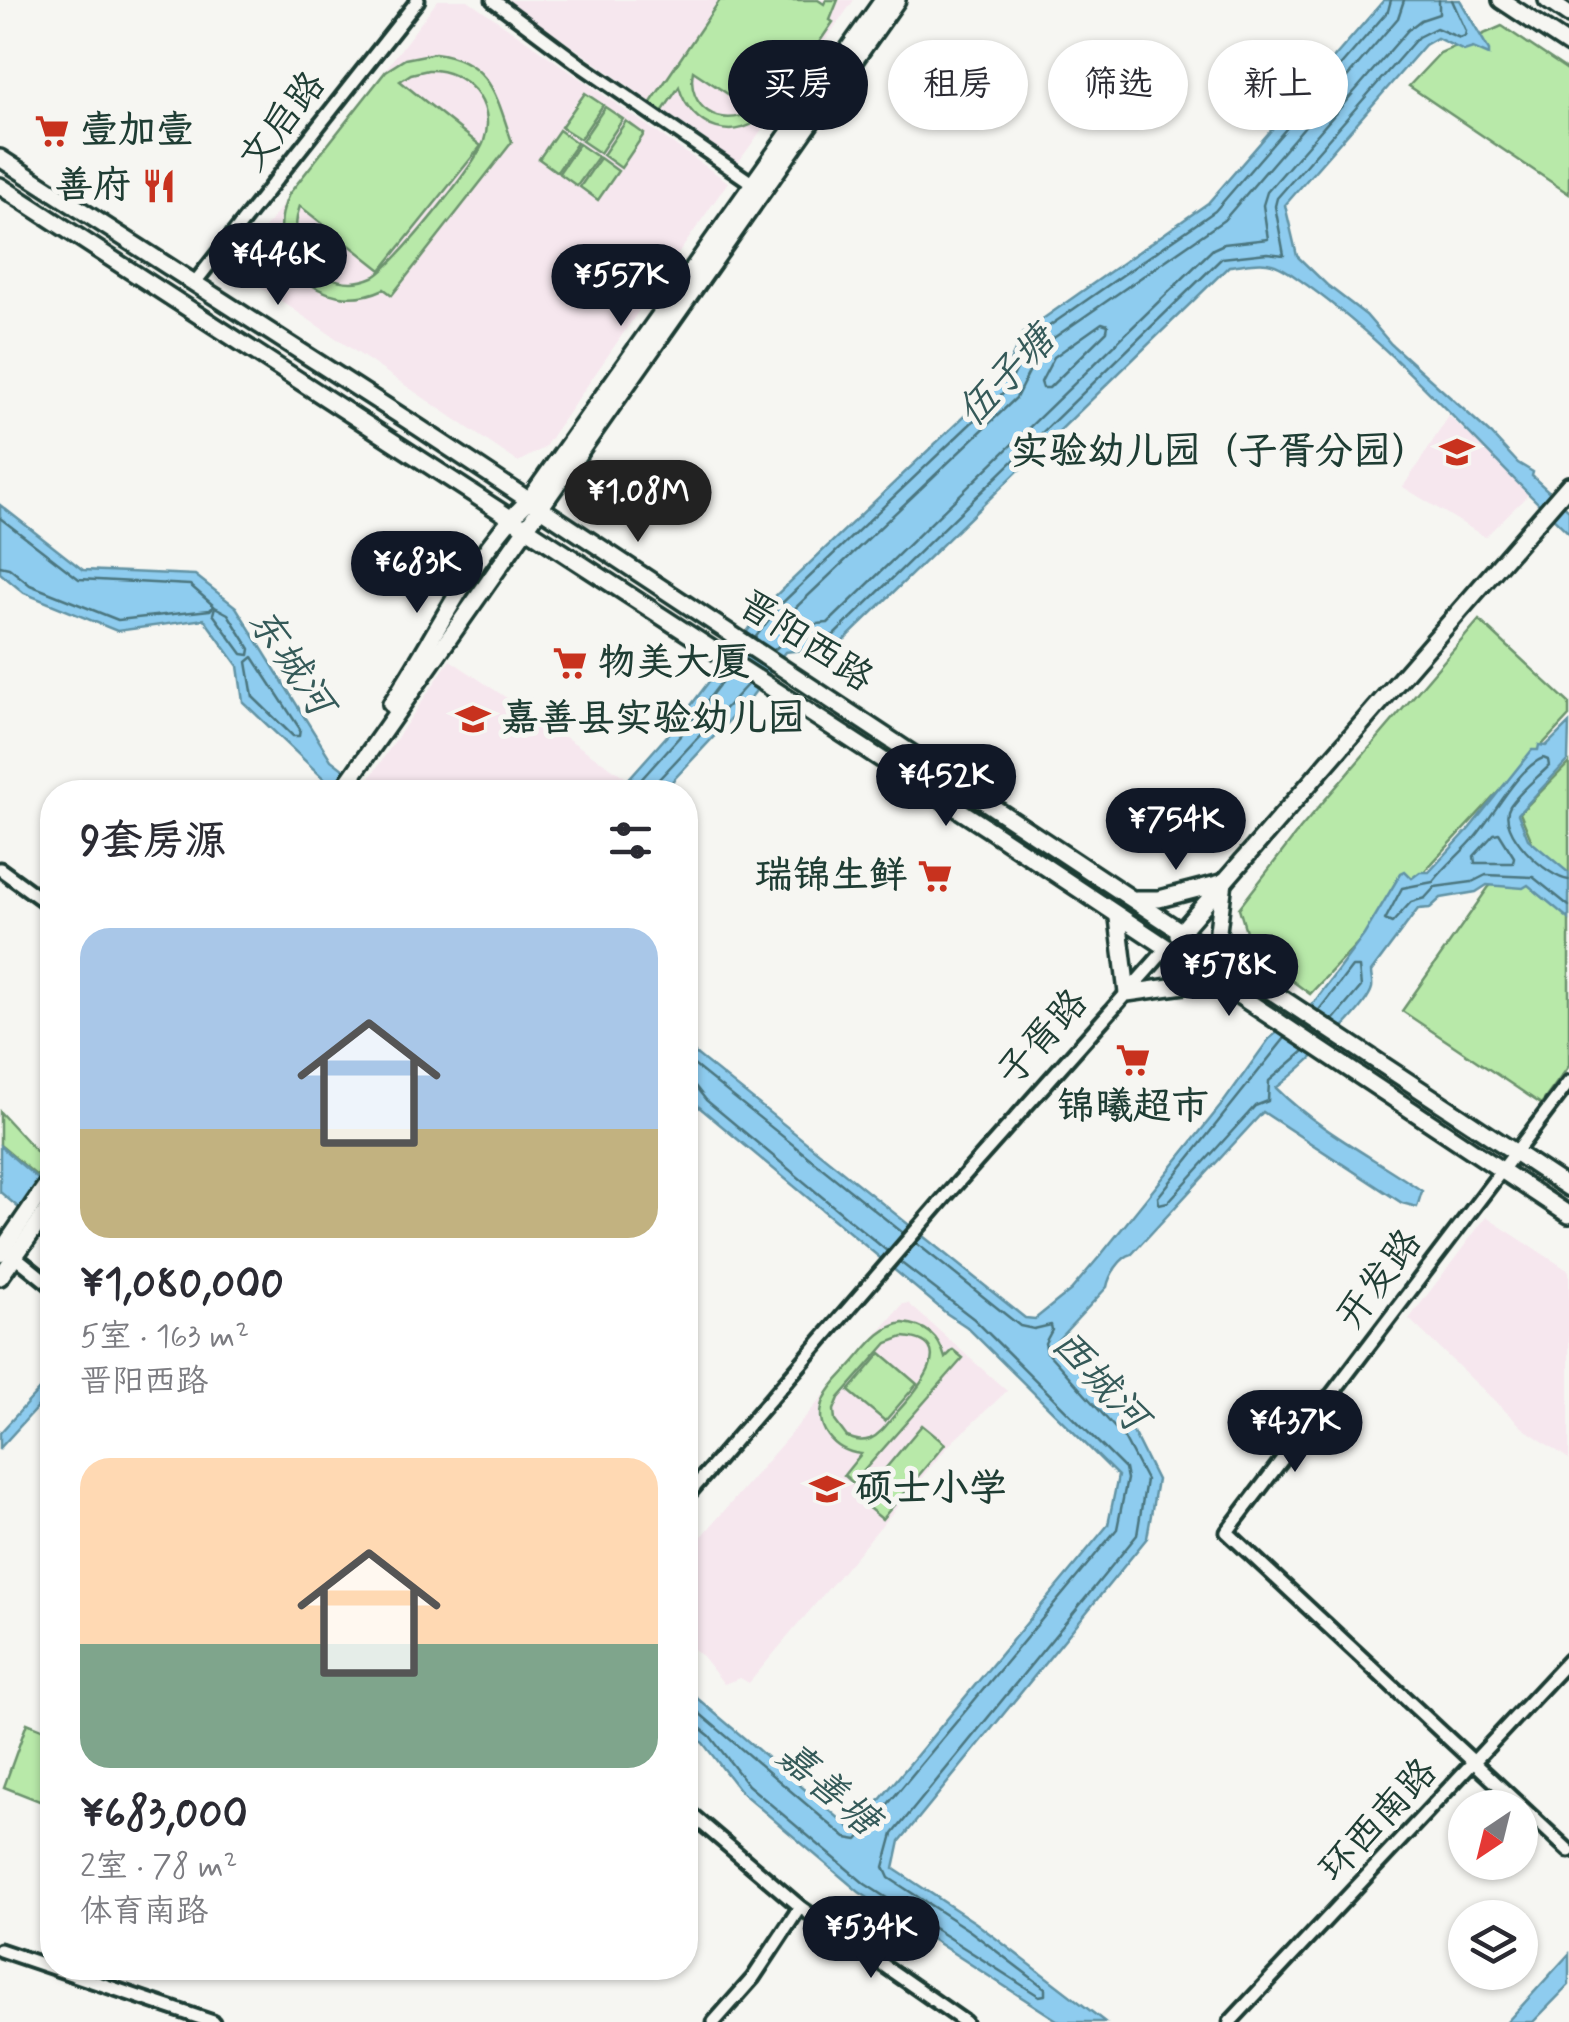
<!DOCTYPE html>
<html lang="zh">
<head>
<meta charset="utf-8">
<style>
  body { margin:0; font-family:Mynerve,"LXGW WenKai TC",sans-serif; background:#f2f2f3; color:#2b2b33; height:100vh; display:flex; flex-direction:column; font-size:38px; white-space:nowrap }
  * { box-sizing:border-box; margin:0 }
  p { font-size:32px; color:#7c7c81 }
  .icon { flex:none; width:55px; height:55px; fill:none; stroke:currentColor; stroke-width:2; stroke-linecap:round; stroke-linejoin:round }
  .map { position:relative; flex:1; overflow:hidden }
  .details { position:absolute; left:40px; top:780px; width:658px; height:1200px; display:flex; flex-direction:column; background:#fff; border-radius:40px; box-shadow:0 2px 8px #0004 }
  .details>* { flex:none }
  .top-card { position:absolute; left:728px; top:40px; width:690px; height:90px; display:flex; gap:20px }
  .needle { width:65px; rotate:215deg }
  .tools { position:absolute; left:1448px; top:1790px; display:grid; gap:20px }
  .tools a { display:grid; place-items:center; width:90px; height:90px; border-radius:50%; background:#fff; box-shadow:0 2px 8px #0004; font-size:50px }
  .price { position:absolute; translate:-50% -85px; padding:0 22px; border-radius:35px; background:#111827; color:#fff; font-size:32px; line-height:65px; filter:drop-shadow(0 2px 5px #0008) }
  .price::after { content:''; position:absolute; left:50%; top:60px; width:30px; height:22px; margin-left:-15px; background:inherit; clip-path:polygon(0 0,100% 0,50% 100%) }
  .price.selected { background:#222; color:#fff }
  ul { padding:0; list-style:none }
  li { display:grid; align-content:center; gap:20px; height:530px; padding:0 40px }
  li span { display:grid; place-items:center; height:310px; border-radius:30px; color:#555 }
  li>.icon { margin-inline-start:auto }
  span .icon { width:180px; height:180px; fill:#fffc; stroke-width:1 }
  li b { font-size:42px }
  h2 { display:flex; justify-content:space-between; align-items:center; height:120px; padding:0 40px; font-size:42px }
  .chip { padding:0 35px; border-radius:45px; background:#fff; box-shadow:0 2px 8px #0004; font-size:35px; line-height:90px }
  .chip.selected { background:#111827; color:#fff }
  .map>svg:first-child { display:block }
  .built { fill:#f6e7ee }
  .green { fill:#b8e9a9; stroke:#6c936e; stroke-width:2.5; fill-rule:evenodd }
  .water { fill:#8eccef; stroke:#6293a4; stroke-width:2.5 }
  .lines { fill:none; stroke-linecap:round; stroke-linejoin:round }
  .shore { stroke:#4b767f; stroke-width:2.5 }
  .street-casing { stroke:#1f3d34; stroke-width:19 }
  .secondary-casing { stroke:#1f3d34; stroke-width:22 }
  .street { stroke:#f6f6f2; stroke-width:11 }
  .secondary { stroke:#f6f6f2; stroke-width:15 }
  .labels { text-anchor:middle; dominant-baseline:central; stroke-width:10; stroke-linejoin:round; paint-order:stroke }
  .street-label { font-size:38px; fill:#1f3d34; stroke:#f6f6f2 }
  .poi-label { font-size:38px; font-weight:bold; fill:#1f3d34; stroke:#f6f6f2; text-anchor:start }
  .water-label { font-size:40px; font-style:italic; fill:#355a59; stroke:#f6f6f2 }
</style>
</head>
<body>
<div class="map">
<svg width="1569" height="2022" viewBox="0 0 1569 2022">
  <rect width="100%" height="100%" fill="#f6f6f2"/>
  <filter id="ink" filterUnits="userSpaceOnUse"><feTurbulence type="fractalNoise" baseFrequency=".01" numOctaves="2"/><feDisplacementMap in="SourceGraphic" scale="20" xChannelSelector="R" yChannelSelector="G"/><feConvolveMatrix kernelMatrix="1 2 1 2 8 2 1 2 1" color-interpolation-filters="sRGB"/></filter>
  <g filter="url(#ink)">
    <!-- built -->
    <g class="built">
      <path d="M438,0H468L728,182L544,448L518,462L234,269Z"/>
      <path d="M506,0H854L738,163Z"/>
      <path d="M1449,416L1531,492L1485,537L1403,487Z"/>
      <path d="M450,660L625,777L612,792H380L367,782Z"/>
      <path d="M1486,1217L1569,1271V1459L1523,1428L1409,1319Z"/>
      <path d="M908,1303L1007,1391L950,1444L749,1683L740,1678L724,1684L701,1655L685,1642V1556L903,1304Z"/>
    </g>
    <!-- green -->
    <g class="green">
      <path d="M720,0H818L824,4L826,0H838L830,20L833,22L771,113L769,111C737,146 691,129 679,87L662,112L650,104ZM693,71L752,110V111C721,130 686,107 693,71Z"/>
      <path d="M1502,26L1569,71V194L1409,86L1440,53Z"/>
      <path d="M435,53C492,60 497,99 512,142L392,295L384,289C320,319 259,257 289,194L386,71L405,59ZM428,70C466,69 497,103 484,141C478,162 392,269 373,277C351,287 326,281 310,264C295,247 293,226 300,206L381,270L481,146L400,81L411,74Z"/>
      <path d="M585,93L603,105L580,139L561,127Z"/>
      <path d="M605,107L623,119L600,153L582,141Z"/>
      <path d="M626,121L644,134L621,168L603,155Z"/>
      <path d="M559,130L577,143L557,172L539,159Z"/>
      <path d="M579,144L598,157L577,186L559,173Z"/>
      <path d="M600,158L618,171L598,200L580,187Z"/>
      <path d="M1479,620L1569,703V716L1310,994L1252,951L1239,908L1300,829Z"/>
      <path d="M1569,763V1066L1541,1104L1402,1011L1488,888L1532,842L1520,813Z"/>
      <path d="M0,1112L45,1161L37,1176L0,1145Z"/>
      <path d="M903,1323C926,1325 939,1336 945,1358L953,1350L963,1358L853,1483L844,1475L861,1454C834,1451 812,1427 825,1398C831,1384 845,1373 855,1361C869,1345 881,1327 903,1323ZM903,1337C962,1341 915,1392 898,1411C890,1420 882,1434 870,1439C862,1442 855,1440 847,1437L835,1421L834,1410L839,1398L887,1343Z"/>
      <path d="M881,1353L917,1384L885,1421L849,1391Z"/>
      <path d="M922,1425L945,1444L882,1519L859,1500Z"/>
      <path d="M27,1723L52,1733V1806L4,1787Z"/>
    </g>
    <!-- water -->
    <g class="water">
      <path d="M1384,0H1460L1489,50V55L1473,48L1464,51L1437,38L1425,45L1285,205L1297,256L1327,285L1366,315L1391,344L1492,435L1518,463L1533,472L1532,476L1569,510V533C1481,451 1405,356 1307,285C1295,277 1282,265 1267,263C1255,261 1241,265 1229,266L838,646L785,652L752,696L662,792H617L673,729L771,600L1000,382L1024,332L1208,203Z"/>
      <path d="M0,505L83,570L195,575L236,607L331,760L373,792H338L243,702L238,666L204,619L117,631L24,593L0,573Z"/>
      <path d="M1569,723L1568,760L1518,814L1528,839L1569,873V919L1528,885L1523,888L1487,885L1476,892L1441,898L1430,908L1418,909L1371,972C1371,977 1373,983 1372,988C1367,1010 1296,1073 1276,1088C1318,1130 1373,1157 1422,1191L1417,1207L1402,1203L1263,1112L1132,1254C1120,1257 1109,1276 1107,1287L1054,1344L1133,1432L1157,1480L1147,1538L900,1841L894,1869L976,1923L1105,2022H1060L859,1892L741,1792L703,1743L685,1728V1688L854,1831L1108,1525L1118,1476L967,1327L946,1313L698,1106L685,1090V1045L1025,1318L1035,1319L1071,1290L1100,1256L1223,1103L1269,1039L1315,1001L1364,935L1401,873L1405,871L1412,878L1420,872H1429L1469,829L1532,750H1538L1539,745L1546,746Z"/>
      <path d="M0,1146L52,1191V1236L0,1192Z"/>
      <path d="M52,1376V1391L0,1448V1433Z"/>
      <path d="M1569,1954V1985L1533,2022H1507Z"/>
    </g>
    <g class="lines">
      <!-- shore -->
      <g class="shore">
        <path d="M1404,0L1398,18L1224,220L1042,346L1016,398L788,615L783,622L784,627L828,623L1213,249L1224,244L1268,239L1263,205L1267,192L1408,30L1421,20L1439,14V0"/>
        <path d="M1102,323L1108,325L1107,331L1049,388H1043L1041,382L1054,357Z"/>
        <path d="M0,518L79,579L190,585L214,606L210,610L118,620L30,585L9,568L0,566"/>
        <path d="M215,607L228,614L250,649L249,655L242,654L213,614Z"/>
        <path d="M755,638L779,606L1007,389L1032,338L1215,211L1388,11L1391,0"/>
        <path d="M774,650L783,642L834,635L1222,258L1267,253L1284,255L1275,206L1277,198L1418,37L1436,28L1460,38L1465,36L1466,31L1452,0"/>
        <path d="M253,657L300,729L299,736H293L253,697L247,662Z"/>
        <path d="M630,792L681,735L729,672"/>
        <path d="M654,792L659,779L748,684"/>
        <path d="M1499,833L1514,857L1513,863H1475L1474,856L1494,834Z"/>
        <path d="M1569,880C1548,878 1495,830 1510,806C1519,792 1537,778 1549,766L1548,760L1543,758C1518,768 1494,815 1476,836C1463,852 1446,865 1433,882L1402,888L1385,920L1392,923L1411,902L1425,898L1435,887L1472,882L1486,875L1533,877L1569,906"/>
        <path d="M1319,1010L1352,967H1359L1361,987L1333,1020"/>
        <path d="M1285,1038L1158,1197L1159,1204L1168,1202L1255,1106L1268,1101L1269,1081L1304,1051"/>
        <path d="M685,1058L903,1233"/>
        <path d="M685,1084L695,1086L706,1100L887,1251"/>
        <path d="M685,1701L846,1838L858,1840L1117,1529L1127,1479L1125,1469L974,1319L900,1262"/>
        <path d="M685,1721L694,1723L710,1736L748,1785L865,1884L1039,1996L1045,1995V1988L970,1931L889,1878L884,1867L893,1834L1137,1535L1146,1480L1124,1438L1047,1352L1045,1343L1052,1330L1051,1325L1034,1329L1020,1326L916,1243"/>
      </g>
      <!-- street casing -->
      <g class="street-casing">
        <g id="street">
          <path d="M493,0L579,64L759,188"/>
          <path d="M196,281L418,0"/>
          <path d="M0,869L52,907"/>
          <path d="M1569,1082L1227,1532L1569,1851"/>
          <path d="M11,1253L52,1286"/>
          <path d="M685,1498L945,1197L1165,950"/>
          <path d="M685,1809L800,1907L965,2022"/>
          <path d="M0,1950L213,2022"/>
          <path d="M714,2022L753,1978L800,1907"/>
          <path d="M1230,2022L1569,1660"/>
        </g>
      </g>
      <!-- secondary casing -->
      <g class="secondary-casing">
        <g id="secondary">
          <path d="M1501,0L1569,45"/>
          <path d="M1547,0L1569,15"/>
          <path d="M0,158L418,427L1569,1188"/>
          <path d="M0,186L987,828L1569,1215"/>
          <path d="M391,704C437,636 470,557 529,500L883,0"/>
          <path d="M341,792L897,0"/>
          <path d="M1224,881L1218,931L1227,961"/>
          <path d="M1136,899H1159L1221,883"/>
          <path d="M1118,918L1127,993L1213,981"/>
          <path d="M1178,935L1569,485"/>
          <path d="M0,1253L52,1177"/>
          <path d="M0,1277L52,1204"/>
        </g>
      </g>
      <!-- street -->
      <use href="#street" class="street"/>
      <!-- secondary -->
      <use href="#secondary" class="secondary"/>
    </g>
  </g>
  <!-- icons -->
  <defs>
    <g id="supermarket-bare" transform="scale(2.7)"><path d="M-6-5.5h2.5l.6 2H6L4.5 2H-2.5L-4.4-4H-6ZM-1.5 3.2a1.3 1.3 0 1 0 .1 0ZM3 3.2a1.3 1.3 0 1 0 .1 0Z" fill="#c8321e" stroke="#f6f6f2" stroke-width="2.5" paint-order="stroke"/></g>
    <g id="restaurant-bare" transform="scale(2.7)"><path d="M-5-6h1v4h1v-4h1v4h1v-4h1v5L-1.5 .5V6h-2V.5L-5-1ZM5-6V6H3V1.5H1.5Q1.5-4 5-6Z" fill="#c8321e" stroke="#f6f6f2" stroke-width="2.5" paint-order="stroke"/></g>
    <g id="school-bare" transform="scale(2.7)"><path d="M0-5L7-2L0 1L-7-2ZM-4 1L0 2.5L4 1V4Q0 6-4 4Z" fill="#c8321e" stroke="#f6f6f2" stroke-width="2.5" paint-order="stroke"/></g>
  </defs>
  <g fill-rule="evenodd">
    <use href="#supermarket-bare" x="52" y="131"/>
    <use href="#restaurant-bare" x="159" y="186"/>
    <use href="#school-bare" x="1457" y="452"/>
    <use href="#supermarket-bare" x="570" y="663"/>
    <use href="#school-bare" x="473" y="719"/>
    <use href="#supermarket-bare" x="935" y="876"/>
    <use href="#supermarket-bare" x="1133" y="1060"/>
    <use href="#school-bare" x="827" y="1489"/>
  </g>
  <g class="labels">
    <!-- street labels -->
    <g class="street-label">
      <text transform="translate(283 122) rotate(-52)">文启路</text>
      <text transform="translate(805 642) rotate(33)">晋阳西路</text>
      <text transform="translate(1043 1038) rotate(-48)">子胥路</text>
      <text transform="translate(1380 1280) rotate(-53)">开发路</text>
      <text transform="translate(1379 1821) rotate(-47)">环西南路</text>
    </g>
    <!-- poi labels -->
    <g class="poi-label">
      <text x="80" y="131">壹加壹</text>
      <text x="131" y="186" text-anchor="end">善府</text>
      <text x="1429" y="452" text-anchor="end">实验幼儿园（子胥分园）</text>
      <text x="598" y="663">物美大厦</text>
      <text x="501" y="719">嘉善县实验幼儿园</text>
      <text x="907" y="876" text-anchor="end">瑞锦生鲜</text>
      <text x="1133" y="1107" text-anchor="middle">锦曦超市</text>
      <text x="855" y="1489">硕士小学</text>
    </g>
    <!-- water labels -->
    <g class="water-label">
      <text transform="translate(1007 377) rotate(-46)">伍子塘</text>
      <text transform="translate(290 662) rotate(56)">东城河</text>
      <text transform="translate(1099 1381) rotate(47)">西城河</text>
      <text transform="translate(827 1789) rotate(41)">嘉善塘</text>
    </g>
  </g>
</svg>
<div class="tools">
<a><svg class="needle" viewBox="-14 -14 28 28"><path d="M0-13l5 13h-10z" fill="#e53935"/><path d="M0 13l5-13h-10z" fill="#7c7c81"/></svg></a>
<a><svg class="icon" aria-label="layers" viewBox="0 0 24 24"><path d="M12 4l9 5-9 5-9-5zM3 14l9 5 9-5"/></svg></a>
</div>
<b class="price" style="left:278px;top:308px">¥446K</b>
<b class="price" style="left:621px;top:329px">¥557K</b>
<b class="price selected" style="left:638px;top:545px">¥1.08M</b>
<b class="price" style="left:417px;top:616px">¥683K</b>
<b class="price" style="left:946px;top:829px">¥452K</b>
<b class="price" style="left:1176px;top:873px">¥754K</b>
<b class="price" style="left:1229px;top:1019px">¥578K</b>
<b class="price" style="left:1295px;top:1475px">¥437K</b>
<b class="price" style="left:871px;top:1981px">¥534K</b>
<div class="top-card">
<a class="chip selected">买房</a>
<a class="chip">租房</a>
<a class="chip">筛选</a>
<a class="chip">新上</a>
</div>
<section class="details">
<h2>9套房源<svg class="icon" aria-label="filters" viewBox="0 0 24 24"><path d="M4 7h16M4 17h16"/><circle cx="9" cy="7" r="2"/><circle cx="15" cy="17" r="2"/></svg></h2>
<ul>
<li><span style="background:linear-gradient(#a9c7e8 65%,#c2b280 0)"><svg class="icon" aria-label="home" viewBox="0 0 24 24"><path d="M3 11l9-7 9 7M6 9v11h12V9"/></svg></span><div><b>¥1,080,000</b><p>5室 · 163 m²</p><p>晋阳西路</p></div></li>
<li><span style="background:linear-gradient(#ffd9b3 60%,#7fa58c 0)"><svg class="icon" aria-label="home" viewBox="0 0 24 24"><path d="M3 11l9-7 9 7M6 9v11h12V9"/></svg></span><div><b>¥683,000</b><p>2室 · 78 m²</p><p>体育南路</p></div></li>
</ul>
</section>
</div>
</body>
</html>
